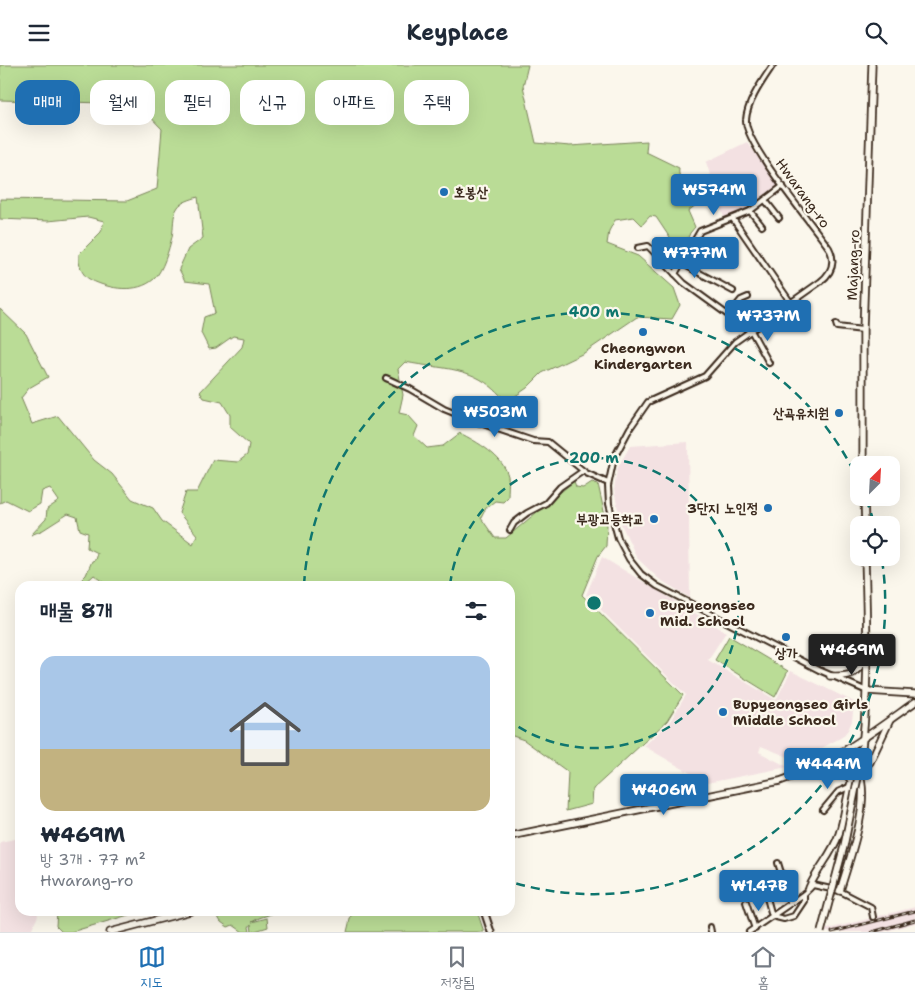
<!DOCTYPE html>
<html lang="ko">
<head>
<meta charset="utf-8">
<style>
  body { margin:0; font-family:"Shantell Sans","Poor Story",sans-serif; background:#f6f6f7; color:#1f2937; height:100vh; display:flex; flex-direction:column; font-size:19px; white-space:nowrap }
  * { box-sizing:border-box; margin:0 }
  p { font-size:16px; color:#747a83 }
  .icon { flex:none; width:28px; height:28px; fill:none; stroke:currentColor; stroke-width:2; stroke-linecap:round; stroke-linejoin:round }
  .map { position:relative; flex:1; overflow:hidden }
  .side { position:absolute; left:15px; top:516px; width:500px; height:335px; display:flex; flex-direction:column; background:#fff; border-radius:15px; box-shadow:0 5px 20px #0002 }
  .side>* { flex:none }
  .banner { position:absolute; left:15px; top:15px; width:500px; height:45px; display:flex; gap:10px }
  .needle { width:32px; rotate:24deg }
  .controls { position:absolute; left:850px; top:391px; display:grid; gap:10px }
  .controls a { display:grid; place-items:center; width:50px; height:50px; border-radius:10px; background:#fff; box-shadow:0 5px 20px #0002; font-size:25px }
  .price { position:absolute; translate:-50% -42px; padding:0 11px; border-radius:5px; background:#1f6fb2; color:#fff; font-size:16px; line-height:32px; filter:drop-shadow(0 1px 2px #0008) }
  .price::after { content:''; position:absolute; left:50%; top:30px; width:15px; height:11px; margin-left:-8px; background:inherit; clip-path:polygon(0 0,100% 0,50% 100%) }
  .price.active { background:#222; color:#fff }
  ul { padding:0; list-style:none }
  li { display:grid; align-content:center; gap:10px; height:265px; padding:0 25px }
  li+li { border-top:1px solid #e0e1e3 }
  li span { display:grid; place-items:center; height:155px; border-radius:15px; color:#555 }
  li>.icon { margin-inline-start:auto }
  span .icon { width:90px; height:90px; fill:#fffc; stroke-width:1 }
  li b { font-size:21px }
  h2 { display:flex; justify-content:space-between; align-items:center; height:60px; padding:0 25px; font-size:21px }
  .pill { padding:0 18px; border-radius:15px; background:#fff; box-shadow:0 5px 20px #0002; font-size:18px; line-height:45px }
  .pill.active { background:#1f6fb2; color:#fff }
  header { display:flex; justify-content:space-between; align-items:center; height:65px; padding:0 25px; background:#fff; font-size:22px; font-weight:700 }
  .tabs { display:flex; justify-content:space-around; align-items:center; height:70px; border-top:1px solid #e0e1e3; background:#fff; font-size:14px; color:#747a83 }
  .tabs a { display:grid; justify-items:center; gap:2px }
  .tabs .active { color:#1f6fb2 }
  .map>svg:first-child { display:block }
  .built { fill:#f3e1e2 }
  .green { fill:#badc96; stroke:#7a835a }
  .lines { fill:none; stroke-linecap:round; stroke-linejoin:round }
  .minor-casing { stroke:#3b2a1e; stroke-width:8 }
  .tertiary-casing { stroke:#3b2a1e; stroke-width:9 }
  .secondary-casing { stroke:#3b2a1e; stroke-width:9 }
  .minor { stroke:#fbf7ec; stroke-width:4 }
  .tertiary { stroke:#fbf7ec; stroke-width:5 }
  .secondary { stroke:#fbf7ec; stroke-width:5.5 }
  .rail-casing { stroke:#3b2a1e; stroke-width:3 }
  .rail { stroke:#fbf7ec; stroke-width:1; stroke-dasharray:4; stroke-linecap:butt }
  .secondary-bridge-casing { stroke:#3b2a1e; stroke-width:9; stroke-linecap:butt }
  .secondary-bridge { stroke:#fbf7ec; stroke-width:5.5 }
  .ring { fill:none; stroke:#0f766e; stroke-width:2.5; stroke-dasharray:9 6 }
  .poi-dot { fill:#1f6fb2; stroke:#fbf7ec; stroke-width:2 }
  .labels { text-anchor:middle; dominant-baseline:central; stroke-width:4.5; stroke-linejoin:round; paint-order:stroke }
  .poi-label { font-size:14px; font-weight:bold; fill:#3b2a1e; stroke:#fbf7ec; text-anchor:start }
  .street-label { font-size:14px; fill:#3b2a1e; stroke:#fbf7ec }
  .centre { fill:#0f766e; stroke:#fbf7ec; stroke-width:2.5 }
  .ring-label { font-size:15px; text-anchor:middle; font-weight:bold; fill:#0f766e; stroke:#fbf7ec; stroke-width:4.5; stroke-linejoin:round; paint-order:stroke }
</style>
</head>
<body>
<header><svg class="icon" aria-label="menu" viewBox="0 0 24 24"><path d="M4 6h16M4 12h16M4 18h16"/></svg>Keyplace<svg class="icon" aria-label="search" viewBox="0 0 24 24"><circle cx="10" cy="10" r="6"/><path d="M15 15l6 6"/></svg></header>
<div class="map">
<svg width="915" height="867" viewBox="0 0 915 867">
  <rect width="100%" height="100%" fill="#fbf7ec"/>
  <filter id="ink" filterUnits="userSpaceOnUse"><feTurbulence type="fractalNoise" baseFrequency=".02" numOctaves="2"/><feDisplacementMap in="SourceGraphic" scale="10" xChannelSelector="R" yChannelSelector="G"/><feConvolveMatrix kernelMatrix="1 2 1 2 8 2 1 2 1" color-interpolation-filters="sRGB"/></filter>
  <g filter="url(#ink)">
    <!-- built -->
    <g class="built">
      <path d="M747,77L778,120L747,143L724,153L706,97Z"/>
      <path d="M688,377L690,533L659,514L637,493L621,459L614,425L617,404L630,381Z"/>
      <path d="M602,492L726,567L708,595L776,635L791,606L854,637L852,656L848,665L842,672L798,696L761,681L759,687L788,702L707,718L644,681L669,658L686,630L586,530Z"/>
      <path d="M20,773V846H37L38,851L30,867H0V777Z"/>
      <path d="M915,842V858L884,867H816Z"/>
    </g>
    <!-- green -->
    <g class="green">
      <path d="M0,0H528L523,21L536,78L570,81L647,76L646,87L679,103C677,117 689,122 697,131L696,140L688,146L695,162L690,168L682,186L670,173L656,152L650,151L642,160L634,152L615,155L609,166L607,179L638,191L674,223L680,240L672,254L637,252L584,288L542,308L527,323L511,334L502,332C473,300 444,305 405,297L398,304L403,330L399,348L408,350L418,361L414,371L427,383L443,381L460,368C477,377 503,391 508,411C509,417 508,425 508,432L503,437L495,436L486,443L481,453L495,473H506L574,416L576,422L583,423L592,417L598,419L607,460L606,481L598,491L582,530L683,630L667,656L593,724L592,739L566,746L568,707L524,675L510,670V521H110L94,510L82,521L77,519L86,510L92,496L95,495L97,488L87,483L88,468L80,465L77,452L68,449L43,465L31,470L46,454L47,444L59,436L50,423L42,426L40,439L28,446L6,435L0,438V244L26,269L48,312L29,323L21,333L32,359L58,351L94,395L112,409L132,434L153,443L162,456L193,479L197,470L179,448L186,427H197L213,395L238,397L247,390L249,379L230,362V350L222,337L204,333L200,327L242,282L244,273L233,271L216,283L209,284L201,268L204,252L215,248L209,219L185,216L179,204L188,184L203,173L198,132C192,134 181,137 178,142C172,150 174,162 172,172C169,184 163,206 154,214C137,229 109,224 91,215C81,210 78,199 79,189L101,167L104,156L88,152L48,156L0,154V134L127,136L157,124L162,64L138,39L0,35Z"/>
      <path d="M729,571L788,606L775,632L715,595Z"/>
      <path d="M57,846H142L71,867H62L56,861Z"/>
      <path d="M228,846H280L259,853L252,857L267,853L268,862L252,867L251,859L249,862L250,867H243L233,860L228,862L221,857L216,849Z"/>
      <path d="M352,846H477L484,867H347Z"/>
    </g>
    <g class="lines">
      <!-- minor casing -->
      <g class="minor-casing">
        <g id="minor">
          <path d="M773,0C763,15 747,37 746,55C744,78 813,160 829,183C836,197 832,208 820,217L735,277L705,311L648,337L630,363L614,393L608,421L609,439L618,473L629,494L641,509L657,521L819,605L867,626"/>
          <path d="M765,135L779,153"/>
          <path d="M750,146L762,161"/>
          <path d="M733,154L791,238"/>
          <path d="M638,183L648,181L684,218L750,266"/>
          <path d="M686,188L696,194L718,195"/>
          <path d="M681,198L733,226"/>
          <path d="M675,209L700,166L750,146L783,121"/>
          <path d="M748,232L741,235L737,240L769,298"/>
          <path d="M836,259L837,262L863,265"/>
          <path d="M386,313L410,324L444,344L471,355L533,376L548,377L586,408L608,418"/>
          <path d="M510,465L514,458L527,448L546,438L560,422L583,406"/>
          <path d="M823,745L838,727L849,722"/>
          <path d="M778,798L790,837"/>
          <path d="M767,833L772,851"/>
          <path d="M746,837L755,864"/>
          <path d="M772,851L784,854L794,851L804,836V829"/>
          <path d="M710,862L711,867"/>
          <path d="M749,867L804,829L813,820L840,826L871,842L873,852"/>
        </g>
      </g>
      <!-- tertiary casing -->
      <g class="tertiary-casing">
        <path id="tertiary" d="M484,846L491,867"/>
      </g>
      <!-- secondary casing -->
      <g class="secondary-casing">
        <g id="secondary">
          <path d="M863,400V265L872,0"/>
          <path d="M864,432L865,460"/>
          <path d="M830,611C853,612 855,609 868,591"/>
          <path d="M867,626L915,629"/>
          <path d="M813,706L844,704L857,709"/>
          <path d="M835,708L846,709L850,714"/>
          <path d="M859,708L870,697L890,655"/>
          <path d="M858,712C870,639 867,566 865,492"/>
          <path d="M510,771L780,716C833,698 870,669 915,637"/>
          <path d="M809,823C817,804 832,790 839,769C847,745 846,721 859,699"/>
          <path d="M840,826C849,795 871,738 859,708"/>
          <path d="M110,867L191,846"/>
        </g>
      </g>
      <!-- minor -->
      <use href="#minor" class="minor"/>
      <!-- tertiary -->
      <use href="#tertiary" class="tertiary"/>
      <!-- secondary -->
      <use href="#secondary" class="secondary"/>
      <!-- rail casing -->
      <g class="rail-casing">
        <g id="rail">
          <path d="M832,867L915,846"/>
          <path d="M872,867L915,855"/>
        </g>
      </g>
      <!-- rail -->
      <use href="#rail" class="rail"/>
      <!-- secondary-bridge casing -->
      <g class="secondary-bridge-casing">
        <path id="secondary-bridge" d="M821,867L844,781L858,712"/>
      </g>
      <!-- secondary-bridge -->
      <use href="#secondary-bridge" class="secondary-bridge"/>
    </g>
  </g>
  <!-- distance rings -->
  <g class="ring">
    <path d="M450 520A145 145 0 1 1 511 657"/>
    <path d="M304 520A291 291 0 0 1 858 415M866 434A291 291 0 0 1 874 458M882 495A291 291 0 0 1 511 817"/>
  </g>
  <!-- markers -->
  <g class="poi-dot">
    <circle cx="444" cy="127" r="5"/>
    <circle cx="643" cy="267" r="5"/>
    <circle cx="839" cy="348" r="5"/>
    <circle cx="768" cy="443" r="5"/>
    <circle cx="654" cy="454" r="5"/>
    <circle cx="650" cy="548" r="5"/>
    <circle cx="786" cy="572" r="5"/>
    <circle cx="723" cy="647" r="5"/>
  </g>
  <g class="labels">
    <!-- poi labels -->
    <g class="poi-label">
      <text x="454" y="127">호봉산</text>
      <text x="643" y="283" text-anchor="middle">Cheongwon<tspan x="643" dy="16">Kindergarten</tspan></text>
      <text x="829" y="348" text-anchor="end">산곡유치원</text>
      <text x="758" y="443" text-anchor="end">3단지 노인정</text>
      <text x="644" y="454" text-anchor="end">부광고등학교</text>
      <text x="660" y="540">Bupyeongseo<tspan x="660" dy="16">Mid. School</tspan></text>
      <text x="786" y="588" text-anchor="middle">상가</text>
      <text x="733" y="639">Bupyeongseo Girls<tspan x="733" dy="16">Middle School</tspan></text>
    </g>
    <!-- street labels -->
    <g class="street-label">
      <text transform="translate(803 128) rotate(54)">Hwarang-ro</text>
      <text transform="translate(853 200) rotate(-88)">Majang-ro</text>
    </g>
  </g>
  <circle cx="594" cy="538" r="8" class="centre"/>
  <g class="ring-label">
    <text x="594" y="252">400 m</text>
    <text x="594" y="398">200 m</text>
  </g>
</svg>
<div class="controls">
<a><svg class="needle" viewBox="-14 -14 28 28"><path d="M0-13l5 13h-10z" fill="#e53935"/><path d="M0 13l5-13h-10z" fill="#747a83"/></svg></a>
<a><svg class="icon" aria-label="locate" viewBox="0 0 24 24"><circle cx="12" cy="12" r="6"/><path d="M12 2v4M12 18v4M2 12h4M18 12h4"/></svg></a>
</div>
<b class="price" style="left:714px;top:151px">₩574M</b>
<b class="price" style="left:695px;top:214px">₩777M</b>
<b class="price" style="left:768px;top:277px">₩737M</b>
<b class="price" style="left:495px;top:373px">₩503M</b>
<b class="price active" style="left:852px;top:611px">₩469M</b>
<b class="price" style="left:828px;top:725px">₩444M</b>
<b class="price" style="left:664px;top:751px">₩406M</b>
<b class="price" style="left:759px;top:847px">₩1.47B</b>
<div class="banner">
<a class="pill active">매매</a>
<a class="pill">월세</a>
<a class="pill">필터</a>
<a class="pill">신규</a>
<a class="pill">아파트</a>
<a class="pill">주택</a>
</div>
<section class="side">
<h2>매물 8개<svg class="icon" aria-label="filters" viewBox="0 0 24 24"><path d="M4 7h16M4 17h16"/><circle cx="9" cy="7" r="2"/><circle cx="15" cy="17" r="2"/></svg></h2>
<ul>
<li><span style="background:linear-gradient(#a9c7e8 60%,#c2b280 0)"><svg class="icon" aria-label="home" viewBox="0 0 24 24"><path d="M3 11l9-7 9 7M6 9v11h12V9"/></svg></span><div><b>₩469M</b><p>방 3개 · 77 m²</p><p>Hwarang-ro</p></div></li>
</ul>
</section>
</div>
<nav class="tabs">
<a class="active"><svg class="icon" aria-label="map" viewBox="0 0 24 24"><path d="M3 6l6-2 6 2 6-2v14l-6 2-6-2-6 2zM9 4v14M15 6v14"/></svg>지도</a>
<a><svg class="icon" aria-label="saved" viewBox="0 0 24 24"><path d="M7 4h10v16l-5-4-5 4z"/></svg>저장됨</a>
<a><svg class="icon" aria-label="home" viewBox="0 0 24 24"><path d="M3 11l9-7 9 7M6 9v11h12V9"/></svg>홈</a>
</nav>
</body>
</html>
